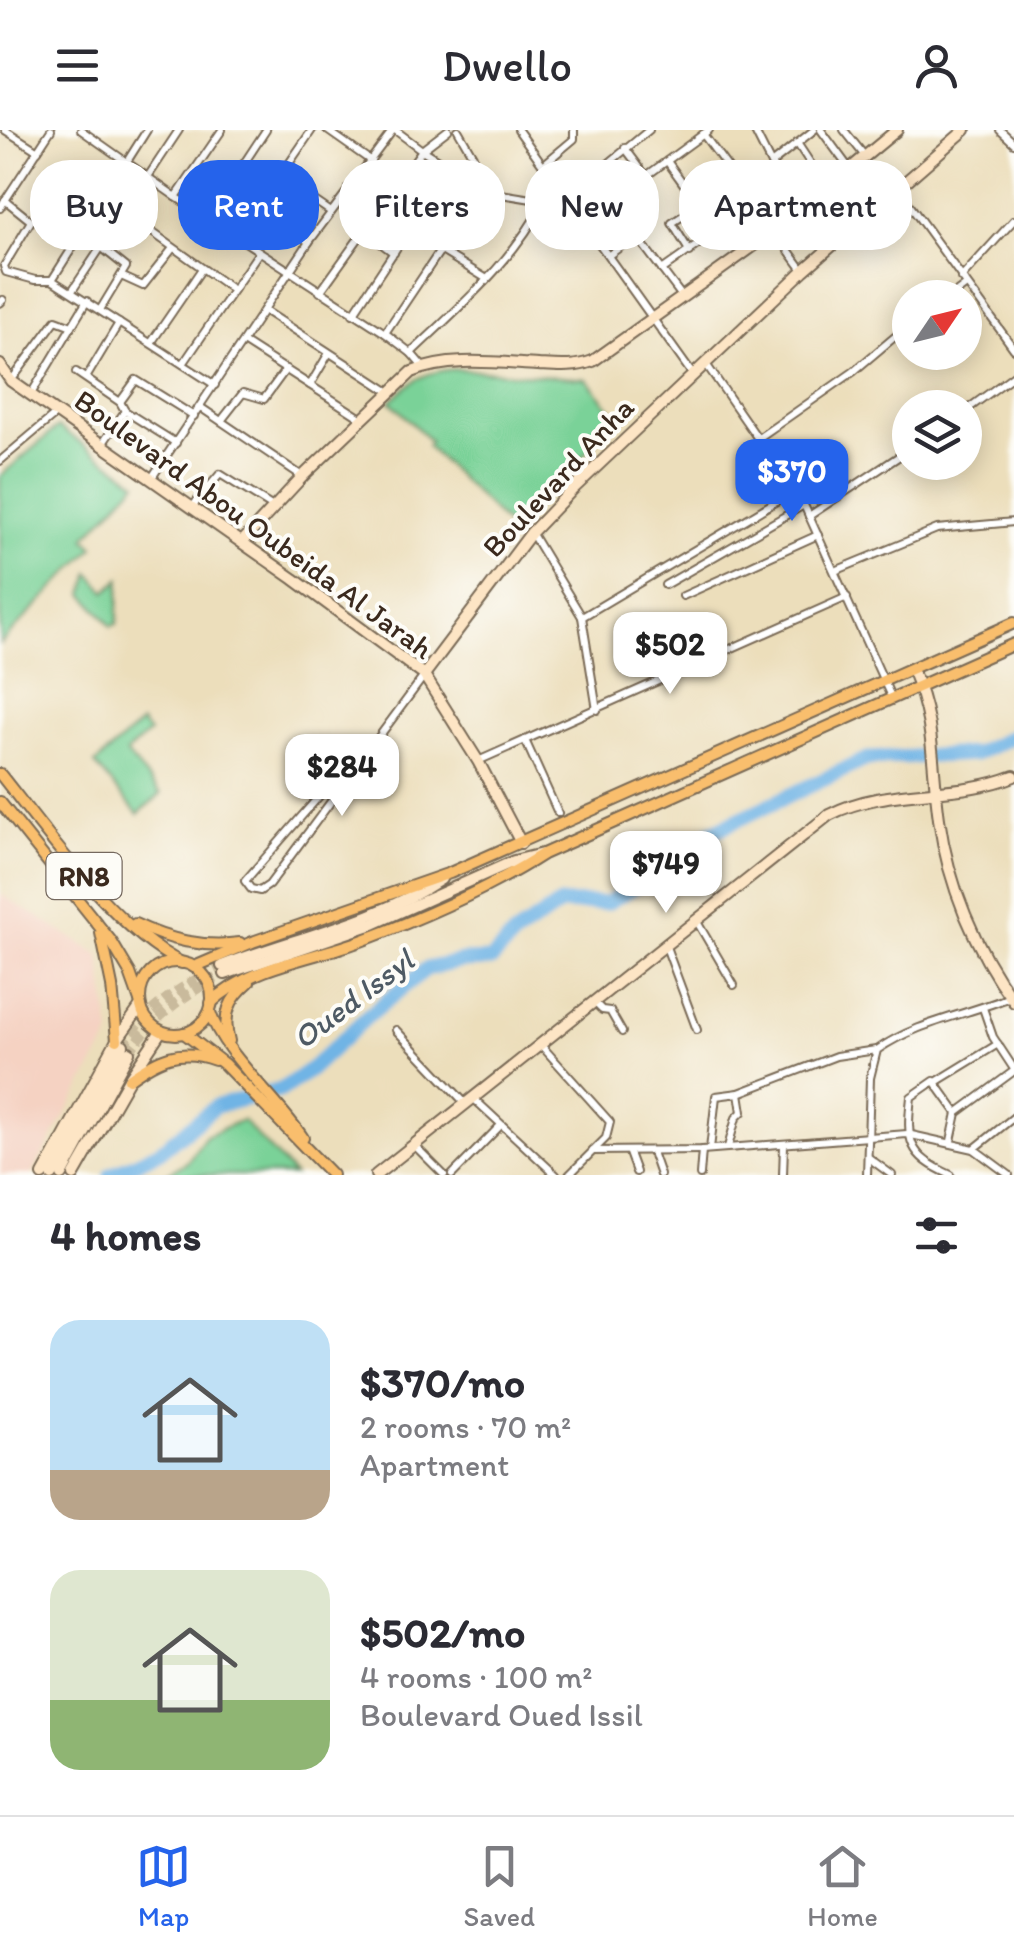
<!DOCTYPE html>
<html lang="en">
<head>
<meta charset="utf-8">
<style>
  body { margin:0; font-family:Itim,sans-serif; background:#f7f7f7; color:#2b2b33; height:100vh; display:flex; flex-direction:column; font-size:38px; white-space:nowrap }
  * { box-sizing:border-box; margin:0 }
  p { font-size:32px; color:#7c7c81 }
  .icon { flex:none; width:55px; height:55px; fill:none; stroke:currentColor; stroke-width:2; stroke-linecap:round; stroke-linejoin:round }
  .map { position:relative; height:1045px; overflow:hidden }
  .details { display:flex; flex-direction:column; background:#fff; flex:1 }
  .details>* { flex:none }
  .banner { position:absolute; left:30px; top:30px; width:955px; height:90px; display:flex; gap:20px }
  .needle { width:65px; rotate:55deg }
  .buttons { position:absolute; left:892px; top:150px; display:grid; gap:20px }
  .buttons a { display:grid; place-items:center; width:90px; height:90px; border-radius:50%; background:#fff; box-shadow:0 5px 25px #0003; font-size:50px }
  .price { position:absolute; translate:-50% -85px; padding:0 22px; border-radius:20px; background:#fff; color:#222; font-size:32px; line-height:65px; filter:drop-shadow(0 2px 5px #0008) }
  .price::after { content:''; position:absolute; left:50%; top:60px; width:30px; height:22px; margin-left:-15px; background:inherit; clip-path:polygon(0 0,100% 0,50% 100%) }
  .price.active { background:#2563eb; color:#fff }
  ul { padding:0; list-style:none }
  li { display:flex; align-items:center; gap:30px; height:250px; padding:0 50px }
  li span { display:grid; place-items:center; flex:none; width:280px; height:200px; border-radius:30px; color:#555 }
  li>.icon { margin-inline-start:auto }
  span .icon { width:120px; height:120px; fill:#fffc; stroke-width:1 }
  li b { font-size:42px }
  h2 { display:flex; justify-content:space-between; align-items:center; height:120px; padding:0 50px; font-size:42px }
  .pill { padding:0 35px; border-radius:40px; background:#fff; box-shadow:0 5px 25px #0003; font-size:35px; line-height:90px }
  .pill.active { background:#2563eb; color:#fff }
  header { display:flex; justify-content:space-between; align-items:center; height:130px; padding:0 50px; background:#fff; font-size:45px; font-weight:600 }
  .menu { display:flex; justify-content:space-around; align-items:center; height:140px; border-top:2px solid #e1e1e2; background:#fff; font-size:28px; color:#7c7c81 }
  .menu a { display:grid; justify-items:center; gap:5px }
  .menu .active { color:#2563eb }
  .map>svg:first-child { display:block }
  .built { fill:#f5d2c2 }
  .green { fill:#7ad298; stroke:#5a7e5b; stroke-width:2.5 }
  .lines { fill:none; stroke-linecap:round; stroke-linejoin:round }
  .river { stroke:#70b4e5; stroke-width:15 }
  .secondary-tunnel { stroke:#c9ba9c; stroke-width:10; stroke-dasharray:10 5; stroke-linecap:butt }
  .street-casing { stroke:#796955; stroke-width:10 }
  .secondary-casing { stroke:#796955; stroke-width:14 }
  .primary-casing { stroke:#796955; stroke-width:14 }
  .street { stroke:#fff; stroke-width:6 }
  .secondary { stroke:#fde5c5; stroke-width:10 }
  .primary { stroke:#f9be6d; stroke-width:10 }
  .labels { text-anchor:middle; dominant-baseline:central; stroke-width:8; stroke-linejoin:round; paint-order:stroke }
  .shield { fill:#fdfcf7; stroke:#75695f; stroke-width:2.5 }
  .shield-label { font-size:28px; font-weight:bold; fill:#3b2a1e }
  .street-label { font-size:30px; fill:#3b2a1e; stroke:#fdfcf7 }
  .water-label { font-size:32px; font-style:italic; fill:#4e5a64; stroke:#fdfcf7 }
</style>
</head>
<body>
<header><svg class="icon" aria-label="menu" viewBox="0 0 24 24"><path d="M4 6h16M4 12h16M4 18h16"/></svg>Dwello<svg class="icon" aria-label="person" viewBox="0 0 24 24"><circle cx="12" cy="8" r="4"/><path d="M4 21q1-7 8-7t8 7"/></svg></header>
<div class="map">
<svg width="1014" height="1045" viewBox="0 0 1014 1045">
  <rect width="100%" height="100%" fill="#fdfcf7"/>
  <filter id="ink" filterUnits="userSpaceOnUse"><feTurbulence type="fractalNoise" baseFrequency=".01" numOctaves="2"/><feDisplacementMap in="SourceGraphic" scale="20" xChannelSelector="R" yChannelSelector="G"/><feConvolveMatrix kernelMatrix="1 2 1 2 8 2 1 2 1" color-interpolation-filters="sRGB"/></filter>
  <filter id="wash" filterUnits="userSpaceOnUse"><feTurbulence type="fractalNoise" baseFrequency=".0048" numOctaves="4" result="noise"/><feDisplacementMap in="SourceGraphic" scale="40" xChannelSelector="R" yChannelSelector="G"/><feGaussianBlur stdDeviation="2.25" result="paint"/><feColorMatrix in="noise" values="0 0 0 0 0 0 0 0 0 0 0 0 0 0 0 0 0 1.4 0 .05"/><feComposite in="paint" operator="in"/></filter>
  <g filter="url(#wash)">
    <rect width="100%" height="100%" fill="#ecdebb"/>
    <!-- built -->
    <path class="built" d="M0,764L100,825L111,905L31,1045H0Z"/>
    <!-- green -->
    <g class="green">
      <path d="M457,239L586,249L618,287L514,402L427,316L430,311L390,271C414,249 425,241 457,239Z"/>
      <path d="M58,297L137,352L85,408L94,417L0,514V346Z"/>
      <path d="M90,443L106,462L120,449L117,494L111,496L84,464Z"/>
      <path d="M141,593L149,603L126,623L161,664L138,684L95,634Z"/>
      <path d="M242,990L294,1045H165L187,1032L206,1006Z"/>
    </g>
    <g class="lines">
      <!-- river -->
      <path class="river" d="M111,1045L160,1021L216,976L281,960L311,939L370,884L426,839L462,831L491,830L514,806L560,774L607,773L656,744L697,709L867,629L975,624L1014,606"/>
    </g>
  </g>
  <g filter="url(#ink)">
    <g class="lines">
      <!-- secondary-tunnel -->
      <g class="secondary-tunnel">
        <path d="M123,915C147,878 182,855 222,836"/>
        <path d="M129,922C155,886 185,863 225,844"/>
      </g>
      <!-- street casing -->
      <g class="street-casing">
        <g id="street">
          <path d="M5,0L38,21"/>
          <path d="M81,0L176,67L385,203L411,223L423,237"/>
          <path d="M327,0L371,31"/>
          <path d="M395,0L422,20L489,62L544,71L592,47L649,0"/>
          <path d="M458,0L473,26V51"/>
          <path d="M518,0L693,245"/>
          <path d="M754,0L771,34L805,77"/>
          <path d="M821,0L849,38"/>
          <path d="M844,0L864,25"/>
          <path d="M1000,0L1014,13"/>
          <path d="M703,4L803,140"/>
          <path d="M797,13L826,57"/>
          <path d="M625,18L646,46"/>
          <path d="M667,31L698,74"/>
          <path d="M771,34L814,0"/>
          <path d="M543,35L574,9V0"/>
          <path d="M280,47L331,82"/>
          <path d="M592,47L681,165"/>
          <path d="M348,58L379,80"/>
          <path d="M898,59L1014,219"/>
          <path d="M176,67L222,0"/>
          <path d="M5,70L31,91L4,136L6,142L35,150H52L215,255"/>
          <path d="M612,71L709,0"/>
          <path d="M259,75L309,112"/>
          <path d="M0,78L51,0"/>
          <path d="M124,82L233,160"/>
          <path d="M208,88L266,0"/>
          <path d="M83,99L103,112"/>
          <path d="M363,100L394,123"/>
          <path d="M409,101L487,149"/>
          <path d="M238,108L312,0"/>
          <path d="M690,122L672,93L711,67L749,117"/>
          <path d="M609,125L637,105"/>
          <path d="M662,140L730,92"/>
          <path d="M121,146L143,156L173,118"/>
          <path d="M961,148L1014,90"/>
          <path d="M52,150L147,0"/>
          <path d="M72,161L179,0"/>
          <path d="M320,162L422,20L448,0"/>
          <path d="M949,168L965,156"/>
          <path d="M0,173L3,170"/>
          <path d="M100,180L126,137L101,117"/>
          <path d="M264,180L390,262"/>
          <path d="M353,184L450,37"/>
          <path d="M385,203L482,58"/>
          <path d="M243,212L361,288"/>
          <path d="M151,213L201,140"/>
          <path d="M411,223C459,177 514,131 544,71"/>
          <path d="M183,234L259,122"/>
          <path d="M706,234L804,375L892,569"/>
          <path d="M76,242L120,272L125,281L176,313"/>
          <path d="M86,248L119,193"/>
          <path d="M11,251L56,190L72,196"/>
          <path d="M310,255L329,223"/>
          <path d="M31,264L87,171"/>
          <path d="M120,272L136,250L194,286"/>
          <path d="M200,277L302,346"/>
          <path d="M965,281L1014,245"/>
          <path d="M221,291L243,263L264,269L286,239"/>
          <path d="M757,309L853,242L910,194"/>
          <path d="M103,313L125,281"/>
          <path d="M0,331L57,283"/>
          <path d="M151,349L309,112L393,0"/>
          <path d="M192,377L220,344L273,377"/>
          <path d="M809,386L910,319"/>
          <path d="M532,404L582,487L597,580"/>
          <path d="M835,441L937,399L1014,392"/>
          <path d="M665,455L804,375"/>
          <path d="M683,466L818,405"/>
          <path d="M582,487L795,360"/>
          <path d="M525,610L558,683"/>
          <path d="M478,631L847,467"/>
          <path d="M350,648L342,640L245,751L251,759L260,761L269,755L424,546"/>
          <path d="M696,790L734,855"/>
          <path d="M665,814L697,900"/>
          <path d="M594,872L602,880L610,881L622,902"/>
          <path d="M983,878L993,907L1014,939"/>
          <path d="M396,900L465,973"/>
          <path d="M540,914L610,992L606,1008L569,1045"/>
          <path d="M936,952L998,914"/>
          <path d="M473,968L556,1045"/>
          <path d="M951,1011L957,983L1014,941"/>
          <path d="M414,1015L444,1045"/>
          <path d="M728,1017L736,988L742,982L739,963"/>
          <path d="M710,1019L716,966L739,963L836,926L876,920"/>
          <path d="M974,1019L1014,987"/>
          <path d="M593,1021L702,1020L907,1004L974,1019L1009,1045"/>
          <path d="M652,1022L660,1045"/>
          <path d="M629,1023L636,1042"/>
          <path d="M869,1028L892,1045"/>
          <path d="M452,1045L501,995"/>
          <path d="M700,1045L702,1020"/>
          <path d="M783,1045L784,1015"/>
          <path d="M867,1045L870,948L877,920C917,892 966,885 1010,867"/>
          <path d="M951,1045C908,1026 906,1011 911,967L934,951L957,983"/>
        </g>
      </g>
      <!-- secondary casing -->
      <g class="secondary-casing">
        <g id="secondary">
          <path d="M0,235L11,251L31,265L294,449L424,545L478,631L521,713"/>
          <path d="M242,412L303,346L412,242C449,226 499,233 538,235C557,236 574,238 593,231L776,100L897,0"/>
          <path d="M912,539C936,595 931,632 939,689C948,754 975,819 1014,872"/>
          <path d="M424,545L531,403L573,359L803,141L965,0"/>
          <path d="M222,836C294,808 376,792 441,749"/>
          <path d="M225,844L373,794L514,731L542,724"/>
          <path d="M43,1045L117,910L141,876"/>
          <path d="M52,1045L123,915"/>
          <path d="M62,1045L129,922"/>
          <path d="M74,1045L129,949L161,901"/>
          <path d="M376,1045L829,685C890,654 954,670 1014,646"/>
        </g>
      </g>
      <!-- primary casing -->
      <g class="primary-casing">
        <g id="primary">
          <path d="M0,644C47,703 115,800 182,833"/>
          <path d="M0,672L111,811L130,843L140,871"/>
          <path d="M135,794C169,810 202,818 240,813"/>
          <path d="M101,803L112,856L117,910"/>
          <circle cx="176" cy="868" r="36"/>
          <path d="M194,837L255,811L450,743L1014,493"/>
          <path d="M211,873C249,836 312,829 361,811C422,788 487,760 543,724L1014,514"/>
          <path d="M210,882C222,922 278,970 303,1008"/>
          <path d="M184,903L224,934L332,1045"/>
          <path d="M229,911C222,885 229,869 249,852"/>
          <path d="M129,949C158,928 180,917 215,930"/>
        </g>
      </g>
      <!-- street -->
      <use href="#street" class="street"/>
      <!-- secondary -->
      <use href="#secondary" class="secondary"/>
      <!-- primary -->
      <use href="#primary" class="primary"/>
    </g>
  </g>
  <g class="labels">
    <!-- shield labels -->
    <rect class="shield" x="46.5" y="723" width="75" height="46" rx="8"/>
    <g class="shield-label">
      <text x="84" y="746">RN8</text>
    </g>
    <!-- street labels -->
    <g class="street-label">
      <text transform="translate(558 347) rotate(-47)">Boulevard Anha</text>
      <text transform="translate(254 394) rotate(36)">Boulevard Abou Oubeida Al Jarah</text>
    </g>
    <!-- water labels -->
    <g class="water-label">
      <text transform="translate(353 869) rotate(-37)">Oued Issyl</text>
    </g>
  </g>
</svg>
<div class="buttons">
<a><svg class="needle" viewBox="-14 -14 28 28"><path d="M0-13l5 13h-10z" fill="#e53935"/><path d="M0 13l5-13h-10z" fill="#7c7c81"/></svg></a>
<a><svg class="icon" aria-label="layers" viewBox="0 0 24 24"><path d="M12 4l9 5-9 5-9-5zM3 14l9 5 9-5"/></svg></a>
</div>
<b class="price active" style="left:792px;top:394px">$370</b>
<b class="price" style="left:670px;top:567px">$502</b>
<b class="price" style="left:342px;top:689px">$284</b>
<b class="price" style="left:666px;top:786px">$749</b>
<div class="banner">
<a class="pill">Buy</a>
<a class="pill active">Rent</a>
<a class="pill">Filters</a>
<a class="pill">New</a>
<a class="pill">Apartment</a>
</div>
</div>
<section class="details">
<h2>4 homes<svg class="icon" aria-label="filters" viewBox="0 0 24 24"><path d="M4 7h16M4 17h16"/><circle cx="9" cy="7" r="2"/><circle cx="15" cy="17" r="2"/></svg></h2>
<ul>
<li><span style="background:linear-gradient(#bfe0f5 75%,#b9a48a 0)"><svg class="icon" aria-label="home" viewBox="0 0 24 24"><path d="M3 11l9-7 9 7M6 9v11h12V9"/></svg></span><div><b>$370/mo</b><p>2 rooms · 70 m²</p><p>Apartment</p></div></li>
<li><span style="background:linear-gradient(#dfe7d0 65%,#8fb573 0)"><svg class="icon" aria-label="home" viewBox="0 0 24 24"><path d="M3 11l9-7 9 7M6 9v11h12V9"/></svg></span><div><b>$502/mo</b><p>4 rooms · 100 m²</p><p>Boulevard Oued Issil</p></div></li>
</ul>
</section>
<nav class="menu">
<a class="active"><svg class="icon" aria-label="map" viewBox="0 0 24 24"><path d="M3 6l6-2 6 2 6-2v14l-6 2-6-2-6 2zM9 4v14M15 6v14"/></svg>Map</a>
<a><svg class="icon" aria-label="saved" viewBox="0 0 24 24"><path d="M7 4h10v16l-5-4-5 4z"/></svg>Saved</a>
<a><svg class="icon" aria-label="home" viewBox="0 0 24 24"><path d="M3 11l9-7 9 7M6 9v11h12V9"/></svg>Home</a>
</nav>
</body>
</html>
